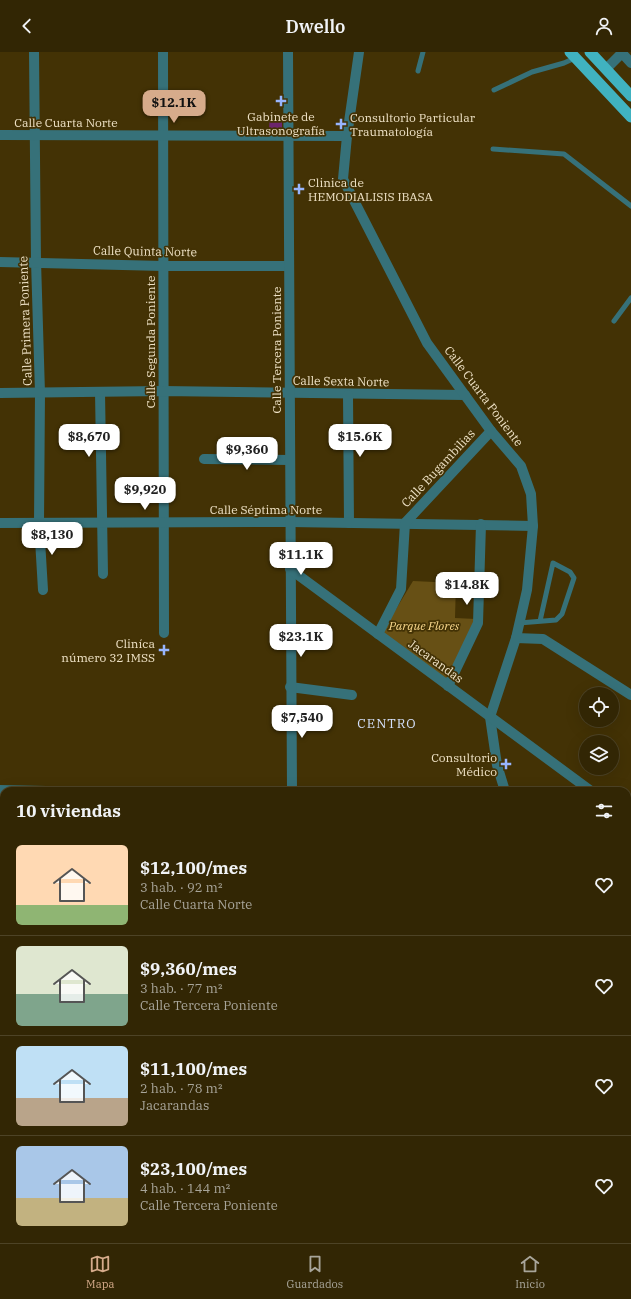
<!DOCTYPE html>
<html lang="es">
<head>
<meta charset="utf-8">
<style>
  body { margin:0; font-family:"IBM Plex Serif",serif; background:#3a2e0e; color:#f1f3f6; height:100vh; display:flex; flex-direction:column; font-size:15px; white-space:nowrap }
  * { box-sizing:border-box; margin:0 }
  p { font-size:13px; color:#a8a59a }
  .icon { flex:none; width:22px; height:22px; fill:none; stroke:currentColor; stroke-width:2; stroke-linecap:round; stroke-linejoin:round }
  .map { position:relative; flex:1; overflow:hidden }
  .side { position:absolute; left:0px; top:735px; width:631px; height:456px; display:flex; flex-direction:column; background:#322604; border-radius:12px 12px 0 0; box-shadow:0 4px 16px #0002,0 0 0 1px #4d4326 }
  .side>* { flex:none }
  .tools { position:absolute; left:579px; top:635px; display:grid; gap:8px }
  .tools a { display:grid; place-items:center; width:40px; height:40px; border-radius:50%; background:#322604; box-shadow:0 4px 16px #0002,0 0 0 1px #4d4326; font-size:20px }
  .price { position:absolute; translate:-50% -34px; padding:0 9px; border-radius:8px; background:#fff; color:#222; font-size:13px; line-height:26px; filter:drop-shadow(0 1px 2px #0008) }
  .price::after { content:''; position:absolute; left:50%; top:24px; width:12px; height:9px; margin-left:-6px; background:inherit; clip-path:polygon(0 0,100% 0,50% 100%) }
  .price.on { background:#d6ab8b; color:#111 }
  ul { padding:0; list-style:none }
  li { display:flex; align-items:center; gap:12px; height:100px; padding:0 16px }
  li+li { border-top:1px solid #4d4326 }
  li span { display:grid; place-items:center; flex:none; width:112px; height:80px; border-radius:6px; color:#555 }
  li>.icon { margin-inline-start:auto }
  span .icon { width:48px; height:48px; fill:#fffc; stroke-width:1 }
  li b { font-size:17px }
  h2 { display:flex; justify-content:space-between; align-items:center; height:48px; padding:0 16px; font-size:17px }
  header { display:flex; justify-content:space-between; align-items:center; height:52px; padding:0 16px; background:#322604; font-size:18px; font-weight:600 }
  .dock { display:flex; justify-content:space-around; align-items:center; height:56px; border-top:1px solid #4d4326; background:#322604; font-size:11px; color:#a8a59a }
  .dock a { display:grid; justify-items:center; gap:2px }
  .dock .on { color:#d6ab8b }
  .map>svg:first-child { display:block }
  .green { fill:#675015 }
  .building { fill:#6c256d }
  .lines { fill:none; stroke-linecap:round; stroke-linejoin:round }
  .service { stroke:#367179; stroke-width:5 }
  .minor { stroke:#367179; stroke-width:10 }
  .tertiary { stroke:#367179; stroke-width:10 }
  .primary { stroke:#43a7b4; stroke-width:10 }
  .trunk { stroke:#40b2c0; stroke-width:11 }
  .poi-dot { fill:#98b5fd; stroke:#433205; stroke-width:1.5 }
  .labels { text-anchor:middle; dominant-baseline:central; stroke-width:3.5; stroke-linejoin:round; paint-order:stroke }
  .poi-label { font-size:12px; fill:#eee1c5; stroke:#433205; text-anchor:start }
  .street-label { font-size:12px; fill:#eee1c5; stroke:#433205 }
  .park-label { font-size:12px; font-style:italic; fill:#f8d78c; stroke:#433205 }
  .neighbourhood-label { font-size:13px; letter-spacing:1px; fill:#d4e0fb; stroke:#433205 }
</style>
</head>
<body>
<header><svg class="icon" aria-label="back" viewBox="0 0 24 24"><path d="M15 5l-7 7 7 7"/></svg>Dwello<svg class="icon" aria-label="person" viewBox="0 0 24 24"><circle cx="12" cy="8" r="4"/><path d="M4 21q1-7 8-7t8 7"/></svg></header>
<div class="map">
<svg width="631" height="1191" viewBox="0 0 631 1191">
  <rect width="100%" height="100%" fill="#433205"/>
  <!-- green -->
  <path class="green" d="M413,529L456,531L455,566L476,567L447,629L381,582Z"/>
  <!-- building -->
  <path class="building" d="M270,62L282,63V77H269Z"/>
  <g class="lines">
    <!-- service -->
    <g class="service">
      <path d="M418,19L423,0"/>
      <path d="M494,38L532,20L564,11L575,6"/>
      <path d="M493,97L564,102L631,154"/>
      <path d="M614,269L631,246"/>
      <path d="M519,571L556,568L562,562L574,526L570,520L553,511L540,569"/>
      <path d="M627,850H631"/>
      <path d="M627,915H631"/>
    </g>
    <!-- minor -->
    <g class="minor">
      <path d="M34,0L36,209L40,341L39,471L43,538"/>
      <path d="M163,0L164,581"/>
      <path d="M621,0L631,11"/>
      <path d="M606,17L623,0"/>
      <path d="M0,83L347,84"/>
      <path d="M0,210L163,214H289"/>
      <path d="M100,340L103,522"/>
      <path d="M0,341L163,339L465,343"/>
      <path d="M348,343L349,471"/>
      <path d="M204,407L289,408"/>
      <path d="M0,471L290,470L533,474"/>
      <path d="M378,582L401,537L405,471L491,379"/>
      <path d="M516,586L543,587L631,643"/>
      <path d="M448,634L478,571L481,472"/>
      <path d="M290,635L352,643"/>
      <path d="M627,1007L631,1008"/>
      <path d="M0,1062L4,1064"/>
      <path d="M627,1064L631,1068"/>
      <path d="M627,1127L631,1131"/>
      <path d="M136,1187V1191"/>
      <path d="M278,1187L287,1191"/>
      <path d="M74,1190L117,1187"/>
      <path d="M560,1191L562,1187"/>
    </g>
    <!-- tertiary -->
    <g class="tertiary">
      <path d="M288,0L292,739"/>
      <path d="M359,0L347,84L343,127L427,291L491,379L521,414L531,442L533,474L527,538L516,586L490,665L497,713L505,739"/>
      <path d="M290,517L591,739"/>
      <path d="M0,738L46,739"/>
      <path d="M627,766L631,769"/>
      <path d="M0,830L4,831"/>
      <path d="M627,931H631"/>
      <path d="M293,1191V1187"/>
      <path d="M537,1191L538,1187"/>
    </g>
    <!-- primary -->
    <path class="primary" d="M0,1166L3,1191"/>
    <!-- trunk -->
    <g class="trunk">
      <path d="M570,0L631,65"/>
      <path d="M590,0L631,44"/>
    </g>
  </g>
  <!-- markers -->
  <g class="poi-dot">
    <path d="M279 43h4v4h4v4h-4v4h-4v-4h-4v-4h4z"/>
    <path d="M339 66h4v4h4v4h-4v4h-4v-4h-4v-4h4z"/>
    <path d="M297 131h4v4h4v4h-4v4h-4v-4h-4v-4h4z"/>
    <path d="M162 592h4v4h4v4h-4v4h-4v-4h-4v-4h4z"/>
    <path d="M504 706h4v4h4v4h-4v4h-4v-4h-4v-4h4z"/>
  </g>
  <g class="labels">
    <!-- poi labels -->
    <g class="poi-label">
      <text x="281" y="64" text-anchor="middle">Gabinete de<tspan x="281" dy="14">Ultrasonografía</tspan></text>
      <text x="350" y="65">Consultorio Particular<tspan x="350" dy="14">Traumatología</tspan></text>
      <text x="308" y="130">Clinica de<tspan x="308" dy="14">HEMODIALISIS IBASA</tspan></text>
      <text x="155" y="591" text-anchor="end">Cliníca<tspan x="155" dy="14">número 32 IMSS</tspan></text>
      <text x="497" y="705" text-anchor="end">Consultorio<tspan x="497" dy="14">Médico</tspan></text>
    </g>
    <!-- street labels -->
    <g class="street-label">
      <text x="66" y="70">Calle Cuarta Norte</text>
      <text transform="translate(145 199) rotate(1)">Calle Quinta Norte</text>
      <text transform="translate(25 269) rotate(-92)">Calle Primera Poniente</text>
      <text transform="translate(150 290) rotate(-90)">Calle Segunda Poniente</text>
      <text transform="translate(276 298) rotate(-90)">Calle Tercera Poniente</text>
      <text transform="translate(341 329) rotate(1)">Calle Sexta Norte</text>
      <text transform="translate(484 344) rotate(53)">Calle Cuarta Poniente</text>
      <text transform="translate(438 416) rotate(-47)">Calle Bugambilias</text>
      <text x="266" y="457">Calle Séptima Norte</text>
      <text transform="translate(436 609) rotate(36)">Jacarandas</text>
    </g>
    <!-- park labels -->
    <g class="park-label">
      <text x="424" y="573">Parque Flores</text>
    </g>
    <!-- neighbourhood labels -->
    <g class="neighbourhood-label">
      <text x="387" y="671">CENTRO</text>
    </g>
  </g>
</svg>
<div class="tools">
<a><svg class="icon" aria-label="locate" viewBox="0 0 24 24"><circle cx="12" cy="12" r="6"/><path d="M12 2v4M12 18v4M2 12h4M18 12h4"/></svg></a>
<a><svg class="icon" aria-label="layers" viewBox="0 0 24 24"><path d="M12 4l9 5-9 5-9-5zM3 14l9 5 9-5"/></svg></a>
</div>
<b class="price on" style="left:174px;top:72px">$12.1K</b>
<b class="price" style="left:89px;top:406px">$8,670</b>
<b class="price" style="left:360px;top:406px">$15.6K</b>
<b class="price" style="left:247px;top:419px">$9,360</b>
<b class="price" style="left:145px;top:459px">$9,920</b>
<b class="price" style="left:52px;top:504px">$8,130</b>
<b class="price" style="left:301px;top:524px">$11.1K</b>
<b class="price" style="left:467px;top:554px">$14.8K</b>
<b class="price" style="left:301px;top:606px">$23.1K</b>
<b class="price" style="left:302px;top:687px">$7,540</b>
<section class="side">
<h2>10 viviendas<svg class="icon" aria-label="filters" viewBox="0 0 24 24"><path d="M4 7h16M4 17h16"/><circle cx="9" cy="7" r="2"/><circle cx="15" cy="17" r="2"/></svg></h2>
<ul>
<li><span style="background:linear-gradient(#ffd9b3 75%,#8fb573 0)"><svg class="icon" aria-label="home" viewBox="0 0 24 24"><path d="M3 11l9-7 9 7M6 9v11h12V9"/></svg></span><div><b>$12,100/mes</b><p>3 hab. · 92 m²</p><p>Calle Cuarta Norte</p></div><svg class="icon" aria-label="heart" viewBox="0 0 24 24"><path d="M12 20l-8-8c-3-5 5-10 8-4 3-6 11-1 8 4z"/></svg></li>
<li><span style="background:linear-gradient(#dfe7d0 60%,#7fa58c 0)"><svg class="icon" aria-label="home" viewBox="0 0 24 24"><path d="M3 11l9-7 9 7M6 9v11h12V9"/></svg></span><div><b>$9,360/mes</b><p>3 hab. · 77 m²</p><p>Calle Tercera Poniente</p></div><svg class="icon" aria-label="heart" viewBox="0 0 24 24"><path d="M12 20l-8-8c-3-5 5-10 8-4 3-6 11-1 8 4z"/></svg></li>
<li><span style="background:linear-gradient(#bfe0f5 65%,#b9a48a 0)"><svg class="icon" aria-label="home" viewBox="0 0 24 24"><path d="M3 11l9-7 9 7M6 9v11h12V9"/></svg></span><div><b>$11,100/mes</b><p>2 hab. · 78 m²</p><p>Jacarandas</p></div><svg class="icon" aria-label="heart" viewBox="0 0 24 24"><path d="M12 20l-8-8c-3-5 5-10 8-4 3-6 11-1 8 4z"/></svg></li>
<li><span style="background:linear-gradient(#a9c7e8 65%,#c2b280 0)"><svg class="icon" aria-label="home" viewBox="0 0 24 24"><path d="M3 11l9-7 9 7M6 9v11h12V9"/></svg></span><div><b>$23,100/mes</b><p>4 hab. · 144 m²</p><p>Calle Tercera Poniente</p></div><svg class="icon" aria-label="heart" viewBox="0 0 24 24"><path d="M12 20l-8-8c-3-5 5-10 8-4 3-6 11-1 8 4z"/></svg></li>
</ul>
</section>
</div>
<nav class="dock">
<a class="on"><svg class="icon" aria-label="map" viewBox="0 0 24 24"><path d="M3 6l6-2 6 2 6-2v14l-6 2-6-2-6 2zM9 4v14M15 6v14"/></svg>Mapa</a>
<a><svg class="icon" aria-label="saved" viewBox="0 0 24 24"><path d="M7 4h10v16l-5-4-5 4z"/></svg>Guardados</a>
<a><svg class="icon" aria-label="home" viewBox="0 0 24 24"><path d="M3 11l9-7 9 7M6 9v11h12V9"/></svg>Inicio</a>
</nav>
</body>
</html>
